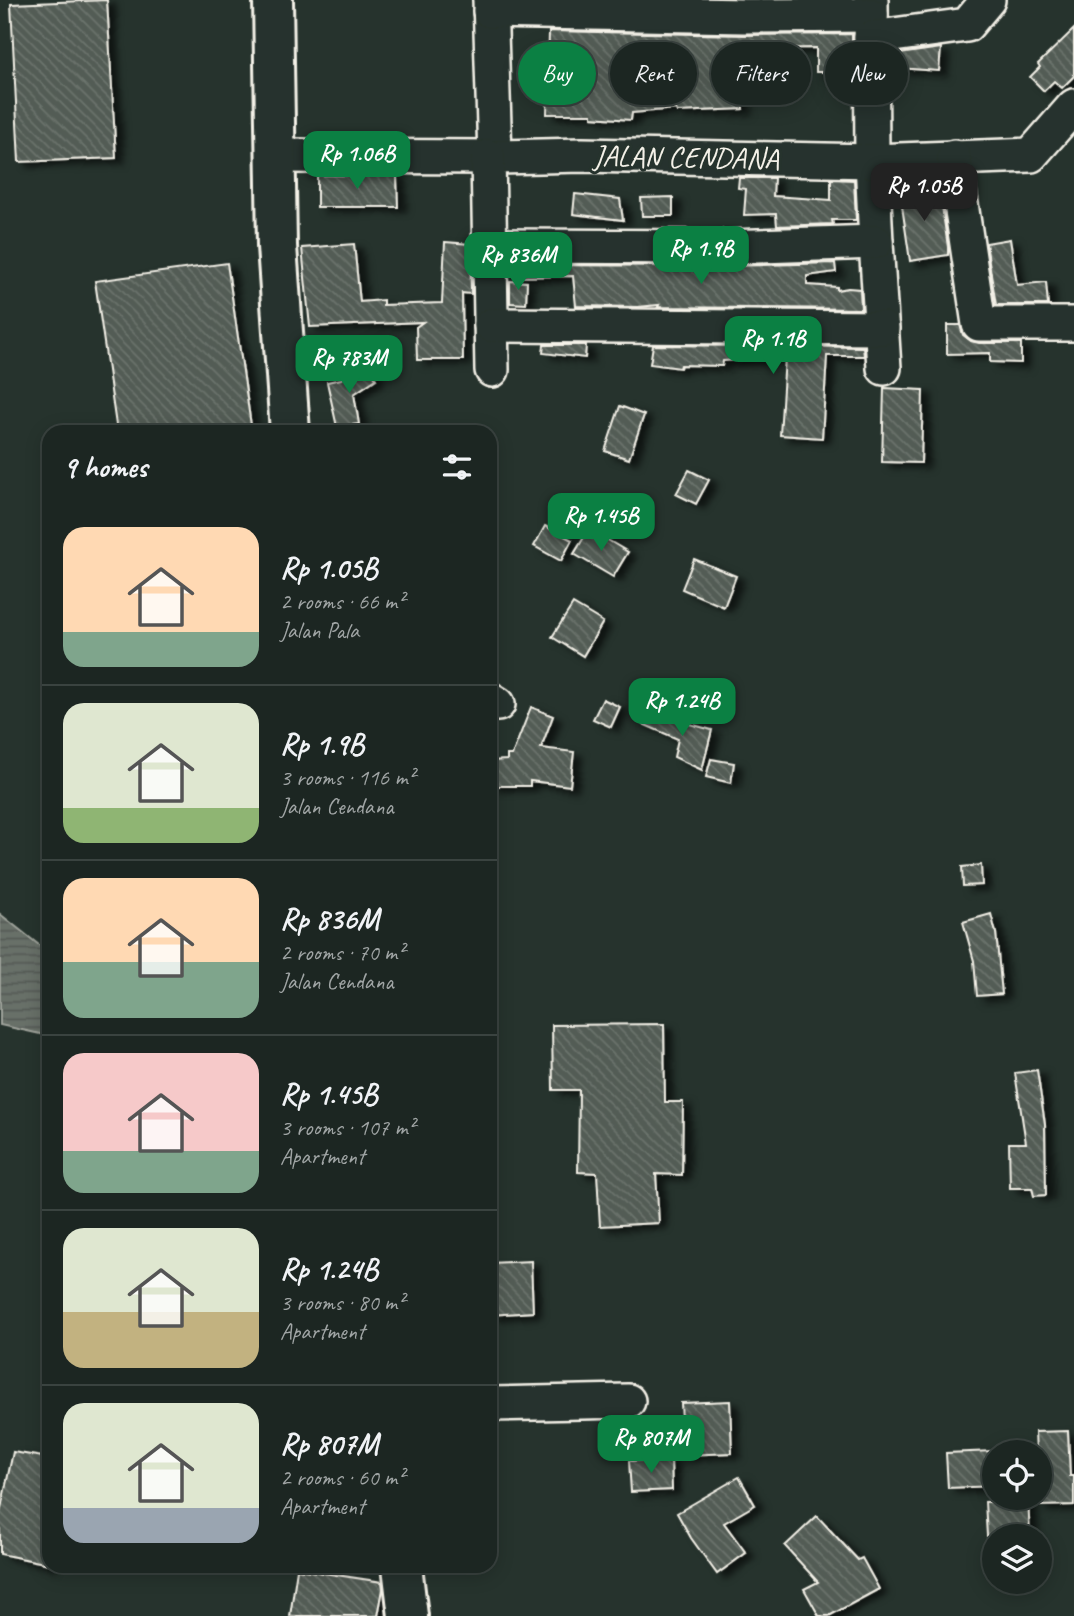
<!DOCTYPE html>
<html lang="en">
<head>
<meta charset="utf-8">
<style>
  body { margin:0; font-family:Caveat,sans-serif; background:#29322f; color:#f1f3f6; height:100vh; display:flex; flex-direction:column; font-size:26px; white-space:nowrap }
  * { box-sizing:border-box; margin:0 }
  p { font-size:23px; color:#a0a5a5 }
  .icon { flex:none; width:38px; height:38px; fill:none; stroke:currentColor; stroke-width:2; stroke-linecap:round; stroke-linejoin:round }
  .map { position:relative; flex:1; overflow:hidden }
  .drawer { position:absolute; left:42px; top:425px; width:455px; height:1148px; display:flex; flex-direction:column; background:#1c2622; border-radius:21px; box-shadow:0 4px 18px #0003,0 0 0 2px #3a4340 }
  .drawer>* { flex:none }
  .guide { position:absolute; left:518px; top:42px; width:450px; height:63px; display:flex; gap:14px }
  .buttons { position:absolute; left:982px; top:1440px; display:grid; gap:14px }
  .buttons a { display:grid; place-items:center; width:70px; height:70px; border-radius:50%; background:#1c2622; box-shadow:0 4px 18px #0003,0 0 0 2px #3a4340; font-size:35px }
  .price { position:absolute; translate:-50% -60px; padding:0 16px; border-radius:14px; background:#0b8043; color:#fff; font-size:23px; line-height:46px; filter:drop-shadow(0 2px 4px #0008) }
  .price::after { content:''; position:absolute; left:50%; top:42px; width:21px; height:16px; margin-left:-10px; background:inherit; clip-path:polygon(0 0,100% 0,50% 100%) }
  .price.current { background:#222; color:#fff }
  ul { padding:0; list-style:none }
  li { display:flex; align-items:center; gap:21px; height:175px; padding:0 21px }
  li+li { border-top:2px solid #3a4340 }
  li span { display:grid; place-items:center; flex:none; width:196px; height:140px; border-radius:21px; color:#555 }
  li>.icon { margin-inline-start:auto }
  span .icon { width:84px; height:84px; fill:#fffc; stroke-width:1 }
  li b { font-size:30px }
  h2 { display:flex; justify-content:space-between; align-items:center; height:84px; padding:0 21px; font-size:30px }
  .chip { padding:0 24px; border-radius:32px; background:#1c2622; box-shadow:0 4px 18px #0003,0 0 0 2px #3a4340; font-size:24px; line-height:63px }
  .chip.current { background:#0b8043; color:#fff }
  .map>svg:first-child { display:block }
  .water { fill:url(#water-rules); stroke:#9fa39b; stroke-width:2 }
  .building { fill:url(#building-back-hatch); stroke:#f4f1e8; stroke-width:2; filter:url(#shadow) }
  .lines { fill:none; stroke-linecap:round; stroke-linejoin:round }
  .minor-casing { stroke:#f4f1e8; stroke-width:38 }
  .major-casing { stroke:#f4f1e8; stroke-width:44 }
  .minor { stroke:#26332d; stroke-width:33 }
  .major { stroke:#26332d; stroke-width:38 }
  .labels { text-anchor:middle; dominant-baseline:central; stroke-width:6; stroke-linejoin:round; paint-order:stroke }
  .street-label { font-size:30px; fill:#f4f1e8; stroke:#26332d }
</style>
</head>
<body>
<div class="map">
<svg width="1074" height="1616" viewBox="0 0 1074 1616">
  <defs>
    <pattern id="water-rules" width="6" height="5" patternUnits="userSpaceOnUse" patternTransform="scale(1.75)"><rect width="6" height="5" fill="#676f68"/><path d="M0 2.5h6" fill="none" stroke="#565a55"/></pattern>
    <pattern id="building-back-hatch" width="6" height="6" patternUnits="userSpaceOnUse" patternTransform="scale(1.75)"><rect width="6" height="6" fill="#525c55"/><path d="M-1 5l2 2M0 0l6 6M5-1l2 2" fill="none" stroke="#6c746d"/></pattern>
    <filter id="shadow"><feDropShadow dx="8" dy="4.5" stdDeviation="3.5" flood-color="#0009"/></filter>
  </defs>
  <rect width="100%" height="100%" fill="#26332d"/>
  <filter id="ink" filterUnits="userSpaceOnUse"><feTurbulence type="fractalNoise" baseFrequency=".0143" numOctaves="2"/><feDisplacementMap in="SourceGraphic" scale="14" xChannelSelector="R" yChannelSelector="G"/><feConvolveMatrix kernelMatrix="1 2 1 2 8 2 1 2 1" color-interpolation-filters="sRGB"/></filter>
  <g filter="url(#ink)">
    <!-- water -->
    <path class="water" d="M0,914L49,953V1036L0,1025Z"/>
    <!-- building -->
    <g class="building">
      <path d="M107,0L116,158L19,162L11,4Z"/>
      <path d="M1074,29V76L1062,88L1054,81L1044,91L1030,77L1040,67L1038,64Z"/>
      <path d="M549,31L744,35L852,34V72H816V48L754,49L755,67L739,68L743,109L677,112L676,109L632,113L631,120L592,117V114H547Z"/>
      <path d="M941,48L939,71L898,68L899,54Z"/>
      <path d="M317,175L397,176L398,207H317Z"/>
      <path d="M739,178H774L773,196L831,200V179L854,180L856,220H832L833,224L777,226L776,214L744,215L746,189L738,188Z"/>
      <path d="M939,186L948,247V255L910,261L900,192Z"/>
      <path d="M575,194L620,199L623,220L573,214Z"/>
      <path d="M673,197V216H642L641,198Z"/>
      <path d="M1010,239L1017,285L1046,282L1048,305H996L986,243Z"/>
      <path d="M445,242L470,244L471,294L462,293L463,360H417L416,327L423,322L310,327L302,248L354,244L360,302L383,300V305L442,303Z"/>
      <path d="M227,263L252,432H117L95,281Z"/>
      <path d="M835,263L836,272L807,276V285L837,287V290L848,288L860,289L861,309L658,307L659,305L638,307L576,306L573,276L514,277V265L729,266Z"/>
      <path d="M510,281L527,282L526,304L510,303Z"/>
      <path d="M947,325H960L963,335L971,341L979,343H1021V363L990,362V353L947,354Z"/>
      <path d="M544,345H586L585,358L543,353Z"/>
      <path d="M653,345L863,347L864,356H827L822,438L780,435L785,357L723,361L722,366L681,365L680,368L650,364Z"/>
      <path d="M365,362L376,379L354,394L359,424L337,427L327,382L341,379Z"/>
      <path d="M884,388L923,390L921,463L882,462Z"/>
      <path d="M620,406L644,415L629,459L605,451Z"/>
      <path d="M689,470L709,480L696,504L676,494Z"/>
      <path d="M545,526L572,540L561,561L534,546Z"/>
      <path d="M589,529L628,552L613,577L574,554Z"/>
      <path d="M694,559L736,576L724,607L682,589Z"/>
      <path d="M573,604L603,622L583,656L552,637Z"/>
      <path d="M603,699L620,707L611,727L593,719Z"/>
      <path d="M531,707L553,716L541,748L574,752L570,786L530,781V786H490V761L507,760V755H512Z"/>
      <path d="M641,711L712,730L702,770L674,757L678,739L638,722Z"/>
      <path d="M711,759L734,763L731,783L706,777Z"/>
      <path d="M981,865L982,885L963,886L962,867Z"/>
      <path d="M991,914L996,933L1002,994L977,996L974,961L963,922Z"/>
      <path d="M664,1024L665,1102H683L682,1175L656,1174L659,1223L600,1226L597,1173L578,1172L579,1090H553L552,1025Z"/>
      <path d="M1037,1070L1045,1124L1046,1195L1034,1196L1032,1188H1010L1009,1143H1026L1015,1073Z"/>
      <path d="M531,1261L533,1312L490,1315V1263Z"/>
      <path d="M730,1401L732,1453L684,1455L681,1403Z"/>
      <path d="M1068,1431L1070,1476H1074V1505L1040,1506V1452H1036L1035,1432Z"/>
      <path d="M994,1451V1486L948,1488L946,1453Z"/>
      <path d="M13,1452L49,1458V1503L46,1522L49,1523V1564L0,1554V1513Z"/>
      <path d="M671,1459L672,1490L631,1492L629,1461Z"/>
      <path d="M739,1477L755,1505L724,1523L746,1553L717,1574L691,1538L677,1513Z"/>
      <path d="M1028,1500L1030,1536H987L985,1502Z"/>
      <path d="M817,1516L858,1560L862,1558L879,1589L829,1616H819L804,1589L818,1582L785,1546Z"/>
      <path d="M297,1569L382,1582L383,1589L378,1616H290Z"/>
    </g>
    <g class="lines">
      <!-- minor casing -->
      <g class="minor-casing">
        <g id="minor">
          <path d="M490,0L495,157"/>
          <path d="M871,0L872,161L876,242L884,368"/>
          <path d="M490,11L744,16L871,15"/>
          <path d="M871,38L967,25L988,0"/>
          <path d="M276,156L495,157L582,155L872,161L1031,155L1074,106"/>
          <path d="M488,156L492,370"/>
          <path d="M954,157L979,324H1074"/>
          <path d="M490,246L728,247L876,242"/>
          <path d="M491,325L882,328"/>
          <path d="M490,699L498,704"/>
          <path d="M490,1404L628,1401"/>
        </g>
      </g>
      <!-- major casing -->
      <g class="major-casing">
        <g id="major">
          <path d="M273,0L277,246L290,432"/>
          <path d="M402,1566L408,1616"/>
        </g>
      </g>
      <!-- minor -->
      <use href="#minor" class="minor"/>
      <!-- major -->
      <use href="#major" class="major"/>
    </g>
  </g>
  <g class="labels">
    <!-- street labels -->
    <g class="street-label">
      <text transform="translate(686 157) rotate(1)">JALAN CENDANA</text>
    </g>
  </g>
</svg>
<div class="buttons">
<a><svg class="icon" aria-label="locate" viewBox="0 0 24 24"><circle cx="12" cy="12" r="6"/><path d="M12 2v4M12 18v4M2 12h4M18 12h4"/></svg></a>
<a><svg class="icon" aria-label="layers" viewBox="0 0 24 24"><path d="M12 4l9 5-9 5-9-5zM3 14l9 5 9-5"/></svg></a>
</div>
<b class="price" style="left:357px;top:191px">Rp 1.06B</b>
<b class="price current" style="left:924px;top:223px">Rp 1.05B</b>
<b class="price" style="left:701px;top:286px">Rp 1.9B</b>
<b class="price" style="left:518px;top:292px">Rp 836M</b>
<b class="price" style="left:773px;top:376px">Rp 1.1B</b>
<b class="price" style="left:349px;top:395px">Rp 783M</b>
<b class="price" style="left:601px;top:553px">Rp 1.45B</b>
<b class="price" style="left:682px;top:738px">Rp 1.24B</b>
<b class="price" style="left:651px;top:1475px">Rp 807M</b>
<div class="guide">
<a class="chip current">Buy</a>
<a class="chip">Rent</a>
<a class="chip">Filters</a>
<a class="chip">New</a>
</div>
<section class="drawer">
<h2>9 homes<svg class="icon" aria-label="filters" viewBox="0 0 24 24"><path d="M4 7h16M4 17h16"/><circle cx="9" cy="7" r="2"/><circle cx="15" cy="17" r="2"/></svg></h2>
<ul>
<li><span style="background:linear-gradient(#ffd9b3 75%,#7fa58c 0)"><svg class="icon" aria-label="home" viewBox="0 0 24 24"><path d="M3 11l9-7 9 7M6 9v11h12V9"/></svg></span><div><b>Rp 1.05B</b><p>2 rooms · 66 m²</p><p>Jalan Pala</p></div></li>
<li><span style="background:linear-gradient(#dfe7d0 75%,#8fb573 0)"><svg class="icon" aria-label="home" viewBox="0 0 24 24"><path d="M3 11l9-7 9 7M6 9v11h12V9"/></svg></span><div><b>Rp 1.9B</b><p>3 rooms · 116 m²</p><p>Jalan Cendana</p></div></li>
<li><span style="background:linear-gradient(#ffd9b3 60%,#7fa58c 0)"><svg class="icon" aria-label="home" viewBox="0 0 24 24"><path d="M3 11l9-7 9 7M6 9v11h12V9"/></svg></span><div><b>Rp 836M</b><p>2 rooms · 70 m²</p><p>Jalan Cendana</p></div></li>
<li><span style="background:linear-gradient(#f6c9c9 70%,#7fa58c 0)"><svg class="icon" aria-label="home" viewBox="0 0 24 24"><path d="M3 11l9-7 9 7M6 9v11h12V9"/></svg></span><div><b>Rp 1.45B</b><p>3 rooms · 107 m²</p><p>Apartment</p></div></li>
<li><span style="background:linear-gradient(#dfe7d0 60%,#c2b280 0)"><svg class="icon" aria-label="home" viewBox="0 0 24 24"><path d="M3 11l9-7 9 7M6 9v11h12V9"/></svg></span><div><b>Rp 1.24B</b><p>3 rooms · 80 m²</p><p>Apartment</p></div></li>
<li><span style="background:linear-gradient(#dfe7d0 75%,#9aa5b1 0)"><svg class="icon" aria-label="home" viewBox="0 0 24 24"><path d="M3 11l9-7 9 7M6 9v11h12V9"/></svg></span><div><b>Rp 807M</b><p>2 rooms · 60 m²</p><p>Apartment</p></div></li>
</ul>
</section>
</div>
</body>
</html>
